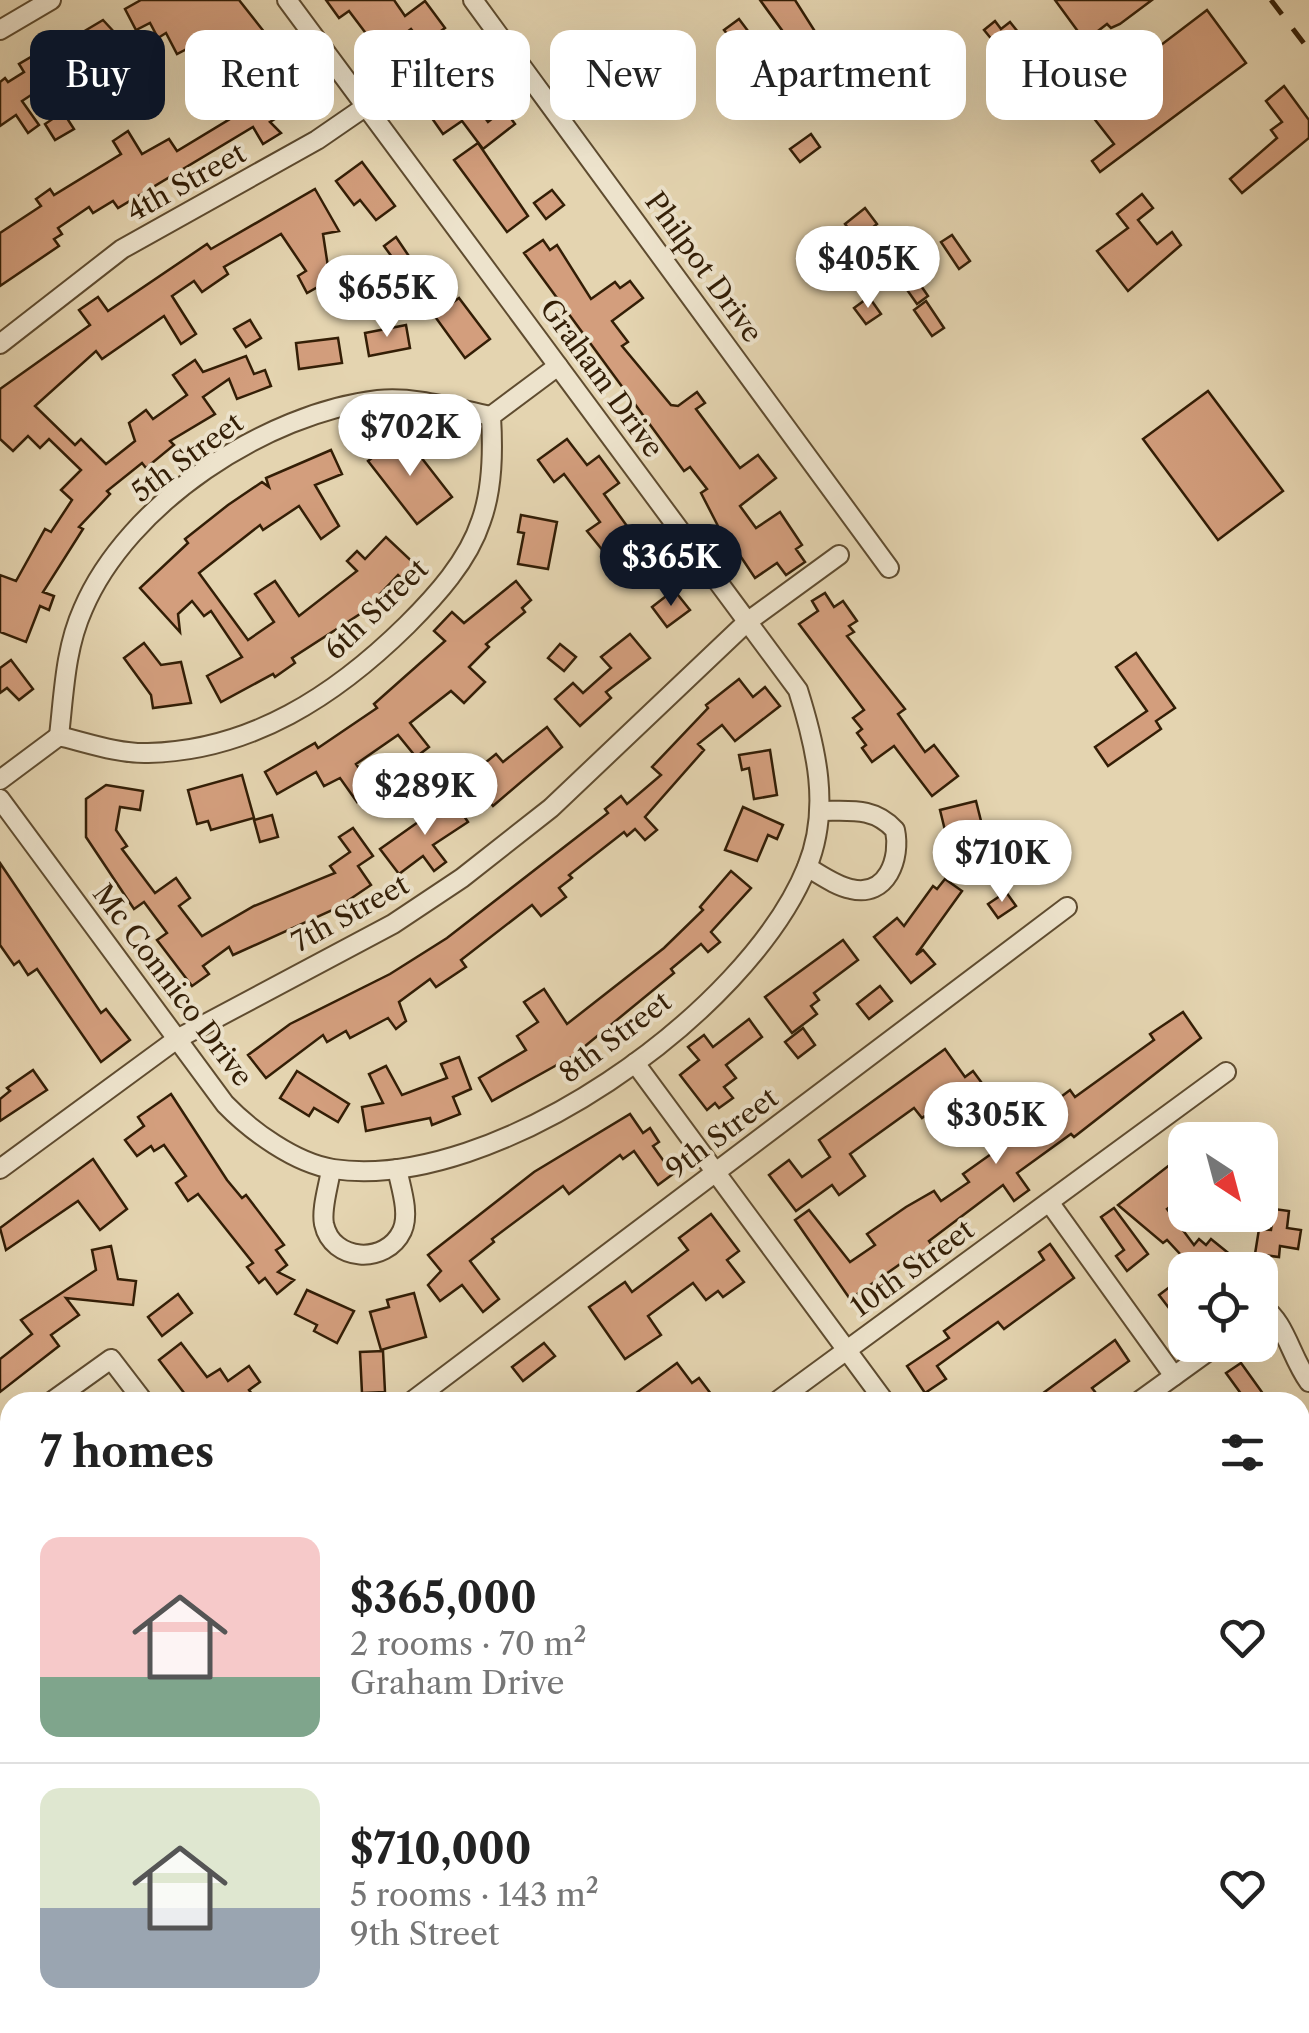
<!DOCTYPE html>
<html lang="en">
<head>
<meta charset="utf-8">
<style>
  body { margin:0; font-family:"Libre Caslon Text",serif; background:#f2f2f2; color:#222; height:100vh; display:flex; flex-direction:column; font-size:38px; white-space:nowrap }
  * { box-sizing:border-box; margin:0 }
  p { font-size:32px; color:#767676 }
  .icon { flex:none; width:55px; height:55px; fill:none; stroke:currentColor; stroke-width:2; stroke-linecap:round; stroke-linejoin:round }
  .map { position:relative; flex:1; overflow:hidden }
  .sheet { position:absolute; left:0px; top:1392px; width:1310px; height:642px; display:flex; flex-direction:column; background:#fff; border-radius:30px 30px 0 0; box-shadow:0 10px 40px #0002 }
  .sheet>* { flex:none }
  .banner { position:absolute; left:30px; top:30px; width:1250px; height:90px; display:flex; gap:20px }
  .needle { width:65px; rotate:144deg }
  .buttons { position:absolute; left:1168px; top:1122px; display:grid; gap:20px }
  .buttons a { display:grid; place-items:center; width:110px; height:110px; border-radius:20px; background:#fff; box-shadow:0 10px 40px #0002; font-size:50px }
  .price { position:absolute; translate:-50% -85px; padding:0 22px; border-radius:35px; background:#fff; color:#222; font-size:32px; line-height:65px; filter:drop-shadow(0 2px 5px #0008) }
  .price::after { content:''; position:absolute; left:50%; top:60px; width:30px; height:22px; margin-left:-15px; background:inherit; clip-path:polygon(0 0,100% 0,50% 100%) }
  .price.on { background:#111827; color:#fff }
  ul { padding:0; list-style:none }
  li { display:flex; align-items:center; gap:30px; height:250px; padding:0 40px }
  li+li { border-top:2px solid #e0e0e0 }
  li span { display:grid; place-items:center; flex:none; width:280px; height:200px; border-radius:20px; color:#555 }
  li>.icon { margin-inline-start:auto }
  span .icon { width:120px; height:120px; fill:#fffc; stroke-width:1 }
  li b { font-size:42px }
  h2 { display:flex; justify-content:space-between; align-items:center; height:120px; padding:0 40px; font-size:42px }
  .pill { padding:0 35px; border-radius:20px; background:#fff; box-shadow:0 10px 40px #0002; font-size:35px; line-height:90px }
  .pill.on { background:#111827; color:#fff }
  .map>svg:first-child { display:block }
  .building { fill:#d39e7d; stroke:#331e06; stroke-width:2.5 }
  .lines { fill:none; stroke-linecap:round; stroke-linejoin:round }
  .minor-casing { stroke:#5f4c30; stroke-width:22 }
  .minor { stroke:#ede3cc; stroke-width:18 }
  .rail { stroke:#331e06; stroke-width:5; stroke-dasharray:18 18; stroke-linecap:butt }
  .labels { text-anchor:middle; dominant-baseline:central; stroke-width:8; stroke-linejoin:round; paint-order:stroke }
  .street-label { font-size:28px; fill:#331e06; stroke:#ede3cc }
</style>
</head>
<body>
<div class="map">
<svg width="1309" height="2033" viewBox="0 0 1309 2033">
  <rect width="100%" height="100%" fill="#e4d4b0"/>
  <filter id="stains"><feTurbulence type="fractalNoise" baseFrequency=".002" numOctaves="4"/><feColorMatrix values="0 0 0 0 .2 0 0 0 0 .09 0 0 0 0 .02 0 0 0 .5 -.17"/></filter>
  <radialGradient id="worn" r=".72"><stop offset=".6" stop-color="#630" stop-opacity="0"/><stop offset="1" stop-color="#630" stop-opacity=".3"/></radialGradient>
  <!-- building -->
  <g class="building">
    <path d="M141,0H239L276,47L287,38L296,49L280,62L274,55L247,76L223,46L214,54L202,41L177,54L166,33L158,38L150,23L136,30L125,9Z"/>
    <path d="M326,0H394L405,16L425,1L445,28L423,44L411,29L380,52L349,11L339,18Z"/>
    <path d="M760,0H795L842,74L824,88Z"/>
    <path d="M1055,0H1152L1120,24L1111,28L1107,24L1085,41Z"/>
    <path d="M1207,10L1246,63L1100,172L1092,161L1114,144L1078,98L1141,53L1144,58Z"/>
    <path d="M739,19L760,47L746,58L724,30Z"/>
    <path d="M103,20L128,47L139,69L119,79L108,59L76,75L80,81L62,93L54,80L22,101L39,125L28,133L16,115L0,126V82L5,78L8,82L24,72L19,64L31,57L34,61Z"/>
    <path d="M995,21L1001,29L1010,22L1031,48L1012,64L984,30Z"/>
    <path d="M475,67L487,85L470,97L488,122L504,109L515,124L483,149L462,121L443,134L422,104Z"/>
    <path d="M296,79L308,99L270,122L281,133L263,144L253,127L118,208L113,201L93,213L89,207L58,228L62,234L54,239L59,246L0,286V233L41,206L36,199L50,189L54,195L121,154L113,141L128,131L142,154L169,139L177,151Z"/>
    <path d="M1284,86L1309,120V138L1242,193L1230,179L1277,138L1271,130L1282,122L1266,101Z"/>
    <path d="M63,112L74,129L55,140L45,124Z"/>
    <path d="M811,134L820,147L800,162L790,149Z"/>
    <path d="M478,143L528,216L507,232L454,160Z"/>
    <path d="M362,162L395,206L376,220L360,200L354,205L336,181Z"/>
    <path d="M315,189L339,231L323,234L330,280L307,293L298,276L306,271L281,234L224,267L228,274L202,292L194,281L172,296L196,334L181,344L164,316L102,359L96,351L35,406L75,445L81,439L106,464L135,441L129,423L146,410L153,419L187,395L173,375L195,360L203,372L246,356L254,374L265,370L271,386L237,399L229,379L203,397L215,414L170,441L174,445L146,468L142,463L107,491L110,494L79,527L83,529L43,592L54,596L49,610L40,606L26,642L0,632V575L16,581L45,529L51,532L72,500L61,490L81,470L49,439L40,448L28,436L13,451L0,439V389L90,325L79,310L98,297L108,311L207,244L211,249Z"/>
    <path d="M552,190L564,205L546,219L534,203Z"/>
    <path d="M1142,194L1153,208L1138,220L1157,244L1172,232L1181,245L1128,291L1097,251L1128,228L1117,214Z"/>
    <path d="M865,208L877,224L857,240L845,224Z"/>
    <path d="M952,235L970,261L959,269L941,242Z"/>
    <path d="M396,237L419,271L424,267L452,303L459,298L490,339L465,358L384,246Z"/>
    <path d="M543,240L550,250L557,245L591,299L615,282L620,288L630,281L643,298L612,321L628,342L622,346L671,405L678,406L697,392L705,403L696,409L740,468L758,455L776,478L740,506L756,528L780,512L802,545L796,549L805,562L786,575L777,563L755,578L729,539L717,547L707,534L718,526L701,493L707,489L690,467L684,471L524,253Z"/>
    <path d="M891,255L898,266L904,261L928,296L917,304L896,274L890,279L880,263Z"/>
    <path d="M869,297L881,314L866,324L854,308Z"/>
    <path d="M926,301L944,328L932,336L914,310Z"/>
    <path d="M250,320L261,338L246,347L234,329Z"/>
    <path d="M406,325L410,348L369,356L365,333Z"/>
    <path d="M338,338L342,363L299,369L296,343Z"/>
    <path d="M1208,391L1283,491L1218,540L1143,439Z"/>
    <path d="M403,434L452,497L417,524L368,461Z"/>
    <path d="M567,439L587,465L599,456L619,483L604,494L647,554L621,573L587,531L600,522L564,474L554,482L538,460Z"/>
    <path d="M331,450L342,474L315,485L339,526L321,539L299,506L263,530L260,525L199,573L248,640L274,622L255,594L275,581L299,616L357,571L347,561L357,551L365,559L386,537L420,569L406,583L398,575L363,612L292,658L295,663L275,677L273,674L221,702L207,676L242,657L211,611L204,616L192,601L178,614L180,632L140,588L188,543L185,539L228,505L262,482L269,487L266,478Z"/>
    <path d="M521,515L557,522L548,569L518,564L524,533L518,532Z"/>
    <path d="M516,581L531,600L522,608L525,612L486,644L489,647L469,667L485,682L464,703L451,691L410,723L429,747L416,757L398,735L356,764L374,790L357,802L340,778L324,786L316,772L277,794L265,772L315,743L318,748L377,708L374,704L445,641L434,631L452,612L464,623Z"/>
    <path d="M674,590L690,610L667,627L652,607Z"/>
    <path d="M825,593L834,607L843,601L857,621L849,626L854,632L847,636L905,709L898,714L925,752L934,745L958,776L932,796L894,746L872,762L862,748L866,745L857,733L862,729L853,718L864,710L799,624L818,611L812,601Z"/>
    <path d="M630,634L650,658L606,692L611,698L580,726L555,699L573,683L583,693L611,668L601,657Z"/>
    <path d="M144,643L161,665L181,662L191,703L153,708L151,695L124,658Z"/>
    <path d="M560,644L576,657L564,671L548,658Z"/>
    <path d="M1136,653L1175,708L1156,721L1161,729L1108,766L1095,747L1147,711L1116,667Z"/>
    <path d="M11,660L33,689L19,700L7,688L0,693V668Z"/>
    <path d="M739,679L753,697L765,687L780,706L735,741L722,725L698,744L704,750L645,817L657,830L645,840L635,829L627,836L624,832L569,875L572,878L559,888L566,897L541,916L532,905L461,960L466,967L436,987L430,979L399,1002L406,1021L396,1029L388,1018L350,1038L346,1031L327,1042L323,1035L266,1078L248,1055L290,1024L390,974L447,938L608,813L605,809L621,796L627,804L661,775L652,767L708,708L706,705Z"/>
    <path d="M547,727L562,747L493,806L469,776L496,754L503,762Z"/>
    <path d="M770,750L777,795L754,799L749,768L742,770L739,755Z"/>
    <path d="M242,775L254,818L211,830L208,821L197,824L188,790Z"/>
    <path d="M106,785L143,791L140,810L120,807L116,830L127,846L122,849L155,893L176,878L190,898L179,906L202,936L254,906L335,873L330,866L350,852L339,837L353,828L373,856L358,866L371,885L337,908L233,955L229,947L203,966L209,974L192,986L157,940L167,933L144,902L134,909L86,837V799Z"/>
    <path d="M452,798L468,822L433,845L446,862L434,871L423,856L399,874L380,849Z"/>
    <path d="M976,801L987,845L973,849L976,861L954,867L940,810Z"/>
    <path d="M743,807L783,825L777,839L768,835L757,861L725,850Z"/>
    <path d="M272,815L278,837L260,842L254,820Z"/>
    <path d="M0,863L101,1013L106,1009L130,1040L101,1062L37,969L28,975L19,961L14,965L0,945Z"/>
    <path d="M731,871L751,888L711,932L720,942L708,952L701,944L671,969L674,973L573,1056L492,1101L479,1078L526,1050L517,1036L538,1022L524,1002L544,989L567,1024L664,948L703,910L700,907Z"/>
    <path d="M945,879L962,891L916,955L923,950L935,964L911,983L874,937L897,918L904,926L933,886L937,889Z"/>
    <path d="M1006,892L1016,906L998,918L988,904Z"/>
    <path d="M843,940L858,960L814,993L819,1000L811,1006L817,1014L792,1033L765,997Z"/>
    <path d="M880,986L892,1001L869,1019L857,1004Z"/>
    <path d="M1183,1012L1201,1038L1074,1137L1071,1134L1017,1173L1029,1190L1014,1201L1003,1185L929,1241L939,1255L925,1265L916,1253L850,1299L795,1220L809,1210L850,1262L875,1245L867,1234L906,1207L934,1191L941,1201L969,1182L963,1174L1008,1142L1000,1131L1019,1117L1029,1131L1055,1112L1049,1106L1070,1090L1075,1097L1154,1040L1150,1034Z"/>
    <path d="M749,1019L762,1037L726,1065L736,1078L724,1087L733,1098L719,1108L715,1103L707,1110L680,1075L699,1060L688,1047L704,1035L713,1047Z"/>
    <path d="M803,1028L815,1045L798,1058L785,1042Z"/>
    <path d="M945,1049L965,1077L973,1071L987,1090L969,1104L959,1091L922,1118L914,1108L850,1154L865,1176L839,1195L832,1185L796,1211L769,1175L789,1160L802,1177L830,1157L819,1140Z"/>
    <path d="M459,1057L471,1089L453,1097L460,1114L432,1125L430,1118L366,1131L362,1107L383,1103L369,1074L386,1066L402,1095L447,1078L441,1064Z"/>
    <path d="M33,1070L47,1090L0,1121V1099L10,1091L7,1088Z"/>
    <path d="M297,1071L349,1104L338,1122L314,1108L309,1116L280,1098Z"/>
    <path d="M171,1094L227,1180L242,1198L246,1195L284,1245L276,1250L287,1265L278,1272L294,1280L277,1294L265,1278L259,1283L247,1267L253,1263L198,1194L188,1201L176,1183L186,1176L164,1145L154,1151L151,1146L137,1156L125,1140L144,1126L138,1117Z"/>
    <path d="M630,1114L643,1133L650,1128L659,1142L653,1146L673,1174L658,1185L634,1151L623,1159L620,1155L569,1194L563,1186L492,1239L494,1242L470,1261L499,1299L483,1312L462,1285L440,1301L428,1285L441,1271L428,1255L534,1172Z"/>
    <path d="M1185,1153V1195L1167,1209L1194,1245L1199,1239L1206,1245L1211,1239L1232,1256L1221,1270H1195L1167,1240L1163,1243L1118,1205Z"/>
    <path d="M93,1159L127,1209L100,1230L78,1201L6,1250L0,1228Z"/>
    <path d="M1114,1208L1148,1254L1127,1271L1116,1256L1124,1250L1101,1217Z"/>
    <path d="M1274,1209L1289,1211L1287,1228L1301,1230L1298,1249L1280,1246L1279,1257L1255,1254L1259,1229L1271,1230Z"/>
    <path d="M711,1214L739,1251L727,1260L744,1282L723,1297L718,1291L706,1300L693,1283L648,1316L661,1335L625,1359L589,1307L625,1282L632,1292L688,1250L679,1238Z"/>
    <path d="M1050,1244L1074,1278L1004,1329L998,1322L937,1366L946,1379L925,1393L907,1366L949,1338L944,1331L1044,1260L1039,1252Z"/>
    <path d="M111,1246L118,1279L136,1281L133,1305L66,1298L79,1315L51,1335L59,1346L0,1392V1359L32,1334L21,1320L96,1270L92,1250Z"/>
    <path d="M1171,1286L1176,1293L1185,1286V1329L1159,1295Z"/>
    <path d="M307,1290L354,1311L337,1343L314,1331L317,1325L295,1314Z"/>
    <path d="M414,1293L426,1337L381,1350L370,1312L389,1307L387,1300Z"/>
    <path d="M178,1294L192,1313L162,1336L148,1317Z"/>
    <path d="M1115,1340L1129,1361L1092,1388L1103,1402H1031Z"/>
    <path d="M181,1343L207,1377L220,1369L228,1381L249,1366L260,1382L249,1390L258,1402H191L159,1360Z"/>
    <path d="M544,1343L555,1356L523,1381L512,1367Z"/>
    <path d="M383,1351L385,1392L362,1393L360,1352Z"/>
    <path d="M677,1363L692,1383L699,1378L717,1402H624Z"/>
    <path d="M1241,1363L1269,1402H1247L1226,1373Z"/>
  </g>
  <g class="lines">
    <!-- minor casing -->
    <g class="minor-casing">
      <g id="minor">
        <path d="M473,0L889,568"/>
        <path d="M0,30L51,0"/>
        <path d="M0,344L122,249L317,140L455,45"/>
        <path d="M59,736C64,693 65,649 83,609C128,503 266,413 378,400C415,396 455,409 491,416"/>
        <path d="M0,780L59,736C88,743 119,754 148,753C251,751 336,695 407,625C436,596 468,561 481,521C493,488 493,450 491,416L558,366"/>
        <path d="M0,799L225,1104C251,1131 295,1163 333,1169C494,1193 748,1013 807,867C831,809 816,747 798,690L287,0"/>
        <path d="M807,867C821,875 836,886 851,889C887,898 901,858 895,830C874,807 851,811 821,811"/>
        <path d="M635,1063L885,1402"/>
        <path d="M0,1169L177,1039L393,924L462,878L551,808L747,622L839,555"/>
        <path d="M331,1169C329,1185 321,1208 324,1224C332,1262 386,1265 402,1231C410,1214 401,1188 397,1169"/>
        <path d="M1049,1202L1174,1376"/>
        <path d="M1260,1305C1286,1321 1290,1356 1309,1382"/>
        <path d="M51,1402L111,1359L144,1402"/>
        <path d="M411,1402L1067,907"/>
        <path d="M776,1402L1226,1072"/>
        <path d="M1138,1402L1217,1345"/>
        <path d="M0,1440L10,1433"/>
        <path d="M0,1707L10,1700"/>
        <path d="M1300,1770L1309,1782"/>
        <path d="M0,1773L10,1787"/>
        <path d="M0,1971L10,1964"/>
        <path d="M187,2025L193,2033"/>
        <path d="M606,2025L612,2033"/>
        <path d="M904,2025L909,2033"/>
        <path d="M1190,2025L1196,2033"/>
        <path d="M275,2033L286,2025"/>
      </g>
    </g>
    <!-- minor -->
    <use href="#minor" class="minor"/>
    <!-- rail -->
    <path class="rail" d="M1271,0L1309,50"/>
  </g>
  <g class="labels">
    <!-- street labels -->
    <g class="street-label">
      <text transform="translate(186 182) rotate(-29)">4th Street</text>
      <text transform="translate(704 267) rotate(54)">Philpot Drive</text>
      <text transform="translate(602 378) rotate(54)">Graham Drive</text>
      <text transform="translate(187 457) rotate(-36)">5th Street</text>
      <text transform="translate(376 609) rotate(-44)">6th Street</text>
      <text transform="translate(350 913) rotate(-29)">7th Street</text>
      <text transform="translate(173 985) rotate(53)">Mc Connico Drive</text>
      <text transform="translate(615 1037) rotate(-37)">8th Street</text>
      <text transform="translate(722 1133) rotate(-37)">9th Street</text>
      <text transform="translate(912 1268) rotate(-36)">10th Street</text>
    </g>
  </g>
  <rect width="100%" height="100%" filter="url(#stains)"/>
  <rect width="100%" height="100%" fill="url(#worn)"/>
</svg>
<div class="buttons">
<a><svg class="needle" viewBox="-14 -14 28 28"><path d="M0-13l5 13h-10z" fill="#e53935"/><path d="M0 13l5-13h-10z" fill="#767676"/></svg></a>
<a><svg class="icon" aria-label="locate" viewBox="0 0 24 24"><circle cx="12" cy="12" r="6"/><path d="M12 2v4M12 18v4M2 12h4M18 12h4"/></svg></a>
</div>
<b class="price" style="left:868px;top:311px">$405K</b>
<b class="price" style="left:387px;top:340px">$655K</b>
<b class="price" style="left:410px;top:479px">$702K</b>
<b class="price on" style="left:671px;top:609px">$365K</b>
<b class="price" style="left:425px;top:838px">$289K</b>
<b class="price" style="left:1002px;top:905px">$710K</b>
<b class="price" style="left:996px;top:1167px">$305K</b>
<div class="banner">
<a class="pill on">Buy</a>
<a class="pill">Rent</a>
<a class="pill">Filters</a>
<a class="pill">New</a>
<a class="pill">Apartment</a>
<a class="pill">House</a>
</div>
<section class="sheet">
<h2>7 homes<svg class="icon" aria-label="filters" viewBox="0 0 24 24"><path d="M4 7h16M4 17h16"/><circle cx="9" cy="7" r="2"/><circle cx="15" cy="17" r="2"/></svg></h2>
<ul>
<li><span style="background:linear-gradient(#f6c9c9 70%,#7fa58c 0)"><svg class="icon" aria-label="home" viewBox="0 0 24 24"><path d="M3 11l9-7 9 7M6 9v11h12V9"/></svg></span><div><b>$365,000</b><p>2 rooms · 70 m²</p><p>Graham Drive</p></div><svg class="icon" aria-label="heart" viewBox="0 0 24 24"><path d="M12 20l-8-8c-3-5 5-10 8-4 3-6 11-1 8 4z"/></svg></li>
<li><span style="background:linear-gradient(#dfe7d0 60%,#9aa5b1 0)"><svg class="icon" aria-label="home" viewBox="0 0 24 24"><path d="M3 11l9-7 9 7M6 9v11h12V9"/></svg></span><div><b>$710,000</b><p>5 rooms · 143 m²</p><p>9th Street</p></div><svg class="icon" aria-label="heart" viewBox="0 0 24 24"><path d="M12 20l-8-8c-3-5 5-10 8-4 3-6 11-1 8 4z"/></svg></li>
</ul>
</section>
</div>
</body>
</html>
